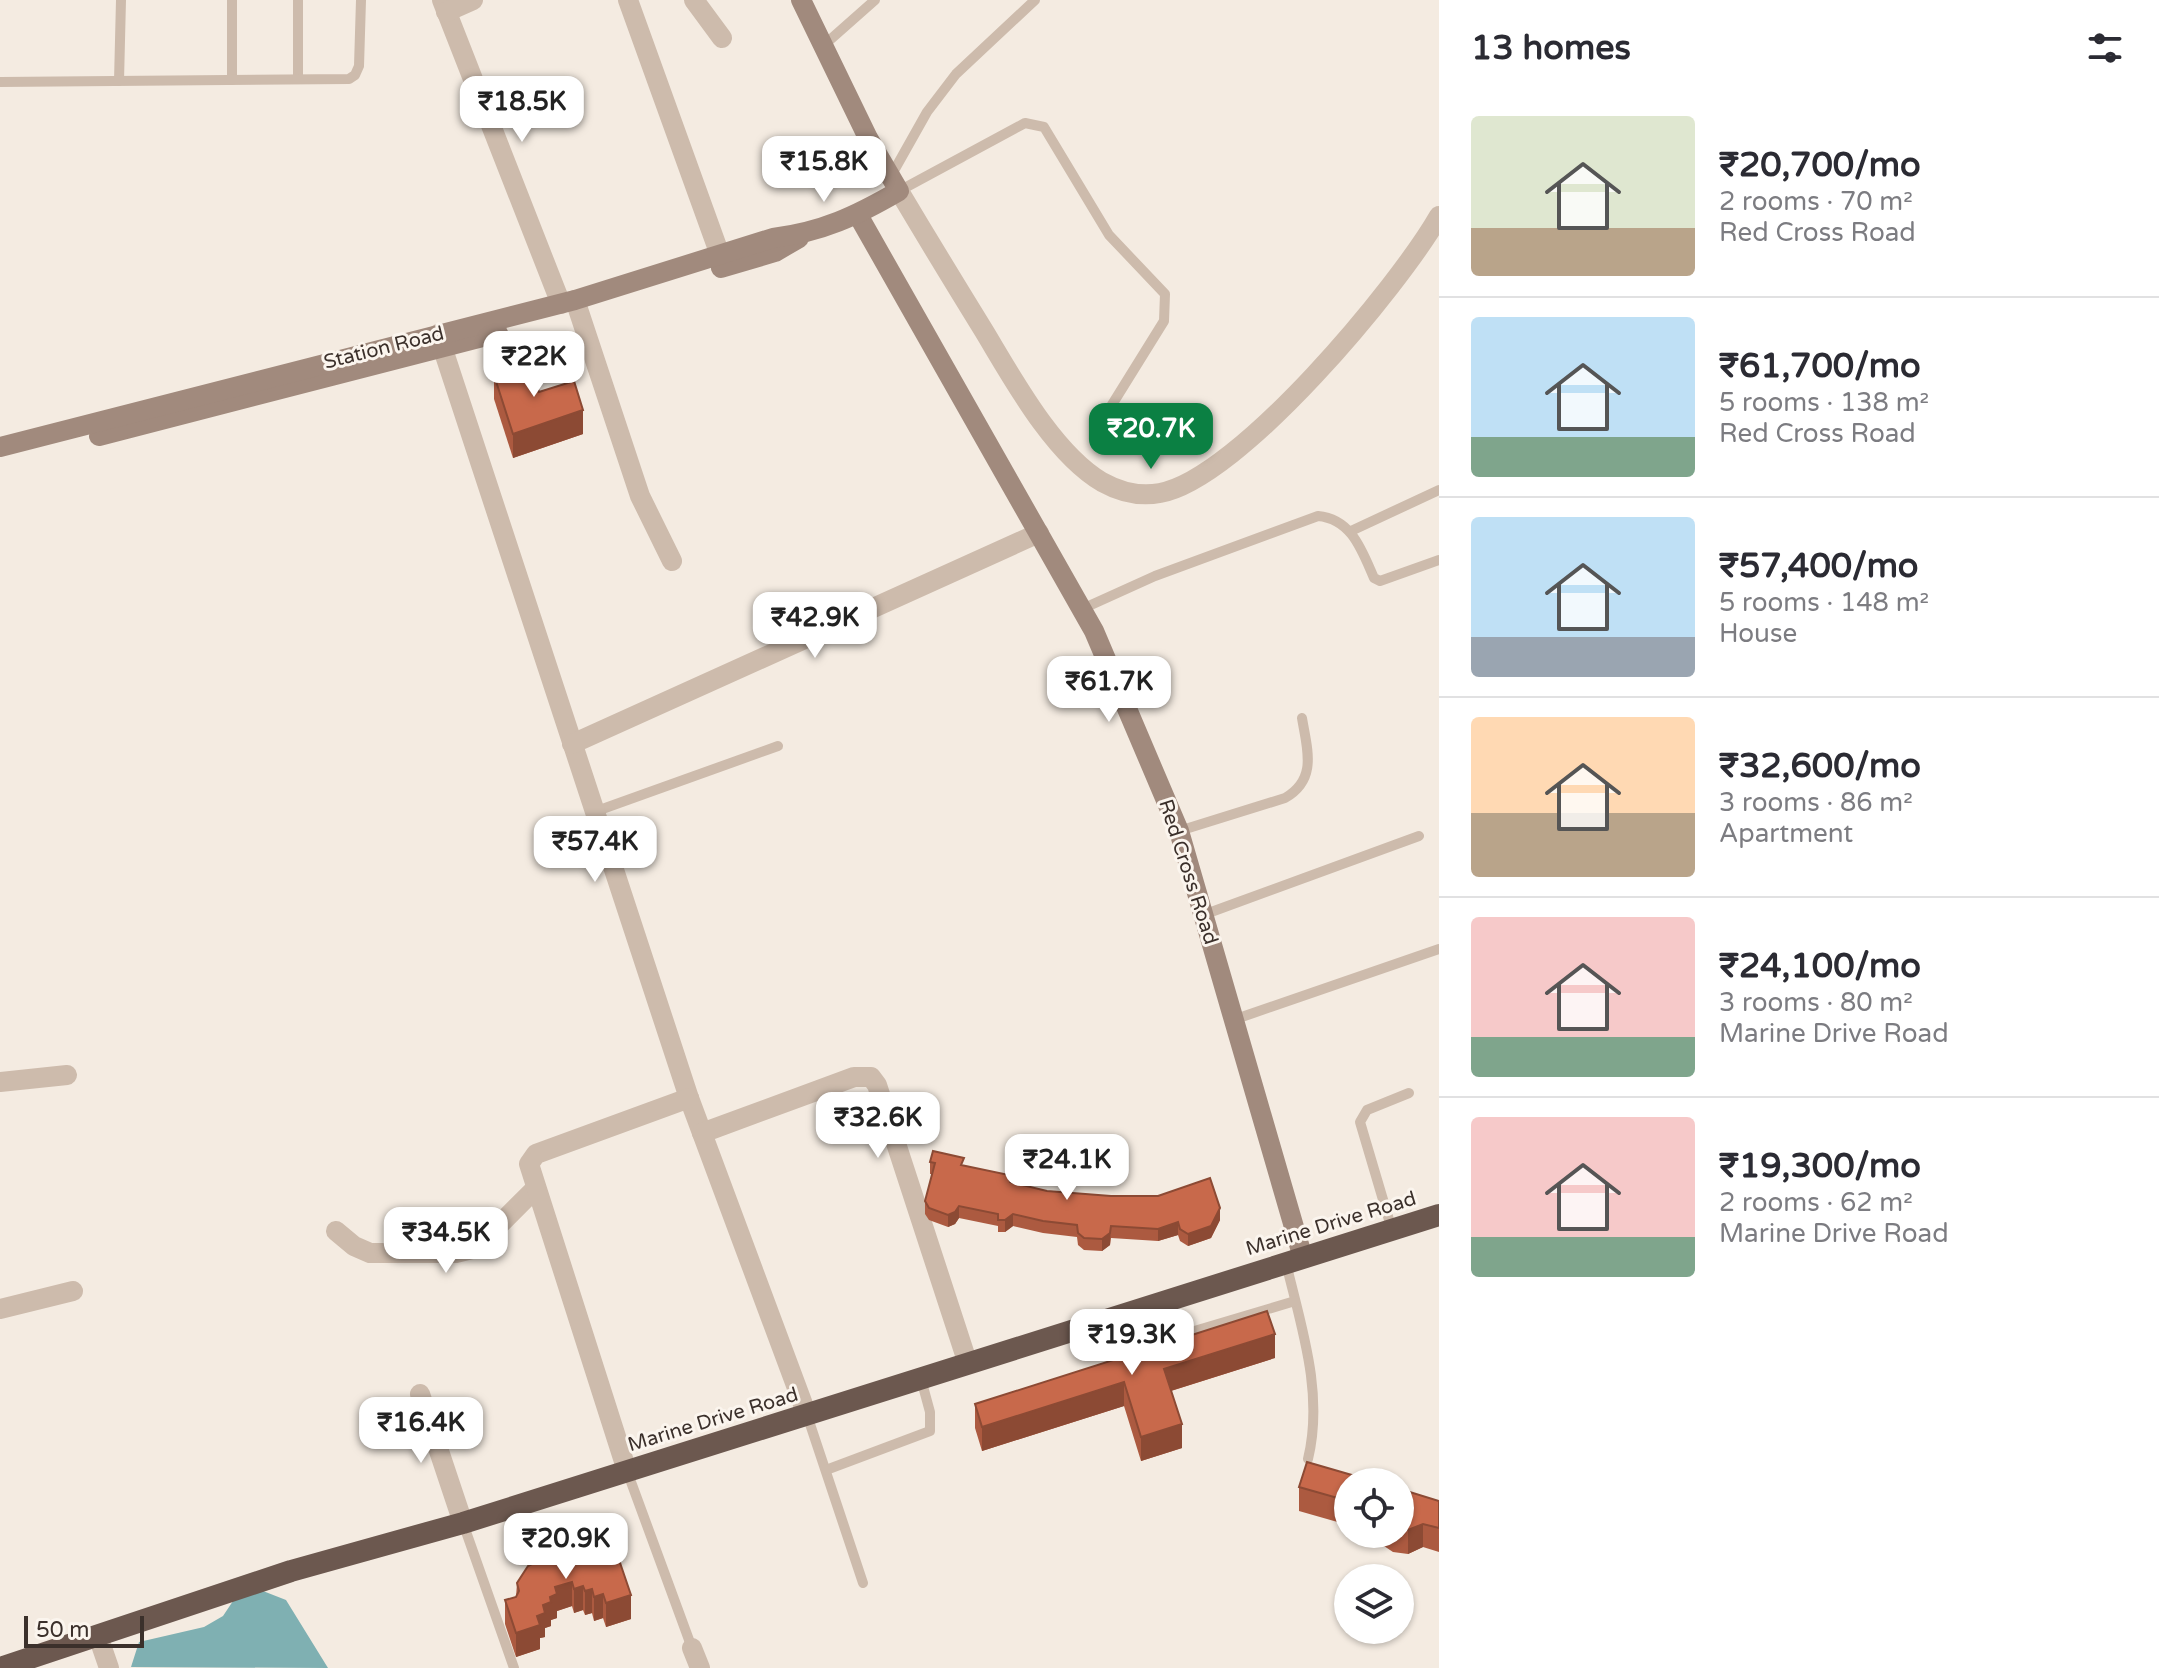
<!DOCTYPE html>
<html lang="en">
<head>
<meta charset="utf-8">
<style>
  body { margin:0; font-family:"Varela Round",sans-serif; background:#f7f7f7; color:#2b2b33; height:100vh; display:flex; flex-direction:column; font-size:30px; white-space:nowrap }
  * { box-sizing:border-box; margin:0 }
  p { font-size:26px; color:#7c7c81 }
  .icon { flex:none; width:44px; height:44px; fill:none; stroke:currentColor; stroke-width:2; stroke-linecap:round; stroke-linejoin:round }
  .map { position:relative; flex:1; overflow:hidden }
  .details { display:flex; flex-direction:column; background:#fff; width:720px }
  .details>* { flex:none }
  .tools { position:absolute; left:1334px; top:1468px; display:grid; gap:16px }
  .tools a { display:grid; place-items:center; width:80px; height:80px; border-radius:50%; background:#fff; box-shadow:0 2px 6px #0004; font-size:40px }
  .scale { position:absolute; left:24px; bottom:20px; width:120px; box-sizing:border-box; padding-left:8px; border:4px solid #3b302b; border-top:0; font-size:22px; line-height:28px; white-space:nowrap; color:#3b302b; -webkit-text-stroke:6px #fbf5ee; paint-order:stroke }
  .price { position:absolute; translate:-50% -68px; padding:0 18px; border-radius:16px; background:#fff; color:#222; font-size:26px; line-height:52px; filter:drop-shadow(0 2px 4px #0008) }
  .price::after { content:''; position:absolute; left:50%; top:48px; width:24px; height:18px; margin-left:-12px; background:inherit; clip-path:polygon(0 0,100% 0,50% 100%) }
  .price.active { background:#0b8043; color:#fff }
  ul { padding:0; list-style:none }
  li { display:flex; align-items:center; gap:24px; height:200px; padding:0 32px }
  li+li { border-top:2px solid #e1e1e2 }
  li span { display:grid; place-items:center; flex:none; width:224px; height:160px; border-radius:8px; color:#555 }
  li>.icon { margin-inline-start:auto }
  span .icon { width:96px; height:96px; fill:#fffc; stroke-width:1 }
  li b { font-size:34px }
  h2 { display:flex; justify-content:space-between; align-items:center; height:96px; padding:0 32px; font-size:34px }
  main { display:flex; flex:1; min-height:0 }
  .map>svg:first-child { display:block }
  .water { fill:#7fb0b2 }
  .lines { fill:none; stroke-linecap:round; stroke-linejoin:round }
  .service { stroke:#cdbbac; stroke-width:10 }
  .minor { stroke:#cdbbac; stroke-width:20 }
  .secondary { stroke:#a18a7d; stroke-width:20 }
  .trunk { stroke:#6c584f; stroke-width:22 }
  .wall { fill:#ac5a40 }
  .shaded-wall { fill:#8c4a34 }
  .building { fill:#c8694b; stroke:#8c4a34; stroke-width:2 }
  .labels { text-anchor:middle; dominant-baseline:central; stroke-width:6; stroke-linejoin:round; paint-order:stroke }
  .street-label { font-size:20px; fill:#3b302b; stroke:#fbf5ee }
</style>
</head>
<body>
<main>
<div class="map">
<svg width="1439" height="1668" viewBox="0 0 1439 1668">
  <rect width="100%" height="100%" fill="#f4ebe1"/>
  <!-- water -->
  <g class="water">
    <path d="M1064,1149L1072,1152L1074,1156L1072,1164L1043,1174L1040,1169L1032,1167L1028,1158L1030,1153L1036,1150L1042,1155Z"/>
    <path d="M263,1591L286,1600L328,1668L131,1667L139,1642L204,1627L223,1616L237,1595Z"/>
  </g>
  <g class="lines">
    <!-- service -->
    <g class="service">
      <path d="M232,0V80"/>
      <path d="M823,46L875,0"/>
      <path d="M298,79V0"/>
      <path d="M119,81L121,0"/>
      <path d="M0,82L349,79L355,75L359,66L361,0"/>
      <path d="M891,176L927,112L956,74L1035,0"/>
      <path d="M899,191L1025,123L1044,127L1109,235L1165,294L1164,321L1105,416"/>
      <path d="M1351,531L1439,490"/>
      <path d="M1082,609L1155,576L1318,516C1352,519 1362,551 1374,578L1380,581L1439,560"/>
      <path d="M594,812L778,746"/>
      <path d="M1179,831L1285,798C1318,779 1307,749 1302,718"/>
      <path d="M1203,915L1419,836"/>
      <path d="M1233,1020L1439,949"/>
      <path d="M1392,1230L1360,1122L1367,1110L1409,1093"/>
      <path d="M1286,1263C1301,1326 1324,1393 1308,1459"/>
      <path d="M1144,1346L1295,1301"/>
      <path d="M807,1415L863,1583"/>
      <path d="M826,1470L930,1431V1412L921,1379"/>
      <path d="M627,1471L692,1648"/>
      <path d="M463,1523L514,1668"/>
    </g>
    <!-- minor -->
    <g class="minor">
      <path d="M442,0L561,304"/>
      <path d="M628,0L720,255"/>
      <path d="M694,0L722,38"/>
      <path d="M446,12L473,0"/>
      <path d="M899,191C927,238 955,284 984,331C1013,379 1053,453 1102,482C1120,492 1139,497 1160,493C1239,479 1399,286 1439,216"/>
      <path d="M575,300L640,496L672,561"/>
      <path d="M438,334L689,1098L807,1415"/>
      <path d="M572,744L1039,533"/>
      <path d="M0,1082L67,1075"/>
      <path d="M702,1133L854,1077H871L877,1085L968,1364"/>
      <path d="M336,1231L354,1246L370,1253H456L476,1248L536,1188"/>
      <path d="M0,1309L73,1291"/>
      <path d="M420,1394L463,1523"/>
      <path d="M627,1471L529,1164L536,1154L689,1098"/>
      <path d="M98,1636L109,1668"/>
      <path d="M692,1648L700,1668"/>
    </g>
    <!-- secondary -->
    <g class="secondary">
      <path d="M858,215L1094,631L1179,831L1303,1258"/>
      <path d="M721,268L775,252L799,238"/>
      <path d="M99,436L498,333"/>
      <path d="M0,447L575,300L773,238C822,232 856,216 899,191L868,138L801,0"/>
    </g>
    <!-- trunk -->
    <path class="trunk" d="M0,1668L291,1571L463,1523L1439,1215"/>
  </g>
  <!-- wall -->
  <g class="wall">
    <path d="M494,375L539,392L583,434L513,458L494,399Z"/>
    <path d="M930,1162L964,1166L1010,1182L1047,1191L1220,1220L1211,1238L1188,1246L1180,1241L1178,1235L1158,1241L1111,1238L1110,1245L1102,1251L1084,1250L1078,1245L1077,1237L1043,1233L1013,1226L1005,1232H998V1226L959,1218L955,1224L948,1227L929,1220L925,1214V1201L932,1174H930Z"/>
    <path d="M1275,1358L1171,1391L1182,1448L1141,1461L1124,1406L982,1451L975,1428V1404Z"/>
    <path d="M1348,1482V1525L1299,1511V1487Z"/>
    <path d="M1400,1489L1439,1501V1552L1423,1547L1408,1554L1393,1552L1372,1538L1370,1534H1400Z"/>
    <path d="M542,1552H563L631,1619L606,1627L603,1618L594,1621L592,1613L585,1615L583,1610L574,1613L572,1606L557,1611V1618L551,1620V1626L545,1628V1637L540,1638V1649L516,1657L505,1624V1600L516,1597L517,1583L542,1559Z"/>
  </g>
  <!-- shaded-wall -->
  <g class="shaded-wall">
    <path d="M583,410V434L513,458V434Z"/>
    <path d="M959,1206V1218L955,1224L948,1227V1215Z"/>
    <path d="M1220,1208V1220L1211,1238L1188,1246V1234Z"/>
    <path d="M1013,1214V1226L1005,1232V1220Z"/>
    <path d="M1178,1222V1235L1158,1241V1229Z"/>
    <path d="M1111,1226L1110,1245L1102,1251V1239Z"/>
    <path d="M1275,1334V1358L1164,1393V1369Z"/>
    <path d="M1124,1382V1406L982,1451V1427Z"/>
    <path d="M1182,1424V1448L1141,1461V1437Z"/>
    <path d="M1423,1524V1547L1408,1554V1530Z"/>
    <path d="M572,1582V1606L557,1611V1618L551,1620V1626L545,1628V1637L540,1638V1649L516,1657V1633L537,1616L555,1587Z"/>
    <path d="M583,1586V1610L574,1613V1589Z"/>
    <path d="M592,1589V1613L585,1615V1591Z"/>
    <path d="M603,1594V1618L594,1621V1597Z"/>
    <path d="M631,1595V1619L606,1627V1603Z"/>
  </g>
  <!-- building -->
  <g class="building">
    <path d="M530,363L539,392L574,381L583,410L513,434L494,375Z"/>
    <path d="M933,1151L964,1158L961,1165L1009,1175L1010,1182L1047,1191L1111,1196H1158L1210,1178L1220,1208L1211,1226L1188,1234L1180,1229L1178,1222L1158,1229L1111,1226L1110,1233L1102,1239L1084,1238L1078,1233L1077,1225L1043,1221L1013,1214L1005,1220H998V1214L959,1206L955,1212L948,1215L929,1208L925,1201L935,1163L930,1162Z"/>
    <path d="M1267,1311L1275,1334L1164,1369L1182,1424L1141,1437L1124,1382L982,1427L975,1404Z"/>
    <path d="M1307,1462L1376,1482H1348V1501L1299,1487Z"/>
    <path d="M1400,1489L1439,1501V1528L1423,1524L1408,1530L1400,1529Z"/>
    <path d="M561,1545L563,1552L582,1548L600,1556L604,1545L615,1548L631,1595L606,1603L603,1594L594,1597L592,1589L585,1591L583,1586L574,1589L572,1582L555,1587L557,1594L550,1597L551,1602L543,1605L545,1613L537,1616L540,1625L516,1633L505,1600L516,1597L519,1591L517,1583L528,1566L544,1558L542,1552Z"/>
  </g>
  <g class="labels">
    <!-- street labels -->
    <g class="street-label">
      <text transform="translate(384 348) rotate(-14)">Station Road</text>
      <text transform="translate(1188 872) rotate(72)">Red Cross Road</text>
      <text transform="translate(1331 1224) rotate(-17)">Marine Drive Road</text>
      <text transform="translate(713 1420) rotate(-17)">Marine Drive Road</text>
    </g>
  </g>
</svg>
<div class="tools">
<a><svg class="icon" aria-label="locate" viewBox="0 0 24 24"><circle cx="12" cy="12" r="6"/><path d="M12 2v4M12 18v4M2 12h4M18 12h4"/></svg></a>
<a><svg class="icon" aria-label="layers" viewBox="0 0 24 24"><path d="M12 4l9 5-9 5-9-5zM3 14l9 5 9-5"/></svg></a>
</div>
<div class="scale">50 m</div>
<b class="price" style="left:522px;top:144px">₹18.5K</b>
<b class="price" style="left:824px;top:204px">₹15.8K</b>
<b class="price" style="left:534px;top:399px">₹22K</b>
<b class="price active" style="left:1151px;top:471px">₹20.7K</b>
<b class="price" style="left:815px;top:660px">₹42.9K</b>
<b class="price" style="left:1109px;top:724px">₹61.7K</b>
<b class="price" style="left:595px;top:884px">₹57.4K</b>
<b class="price" style="left:878px;top:1160px">₹32.6K</b>
<b class="price" style="left:1067px;top:1202px">₹24.1K</b>
<b class="price" style="left:446px;top:1275px">₹34.5K</b>
<b class="price" style="left:1132px;top:1377px">₹19.3K</b>
<b class="price" style="left:421px;top:1465px">₹16.4K</b>
<b class="price" style="left:566px;top:1581px">₹20.9K</b>
</div>
<section class="details">
<h2>13 homes<svg class="icon" aria-label="filters" viewBox="0 0 24 24"><path d="M4 7h16M4 17h16"/><circle cx="9" cy="7" r="2"/><circle cx="15" cy="17" r="2"/></svg></h2>
<ul>
<li><span style="background:linear-gradient(#dfe7d0 70%,#b9a48a 0)"><svg class="icon" aria-label="home" viewBox="0 0 24 24"><path d="M3 11l9-7 9 7M6 9v11h12V9"/></svg></span><div><b>₹20,700/mo</b><p>2 rooms · 70 m²</p><p>Red Cross Road</p></div></li>
<li><span style="background:linear-gradient(#bfe0f5 75%,#7fa58c 0)"><svg class="icon" aria-label="home" viewBox="0 0 24 24"><path d="M3 11l9-7 9 7M6 9v11h12V9"/></svg></span><div><b>₹61,700/mo</b><p>5 rooms · 138 m²</p><p>Red Cross Road</p></div></li>
<li><span style="background:linear-gradient(#bfe0f5 75%,#9aa5b1 0)"><svg class="icon" aria-label="home" viewBox="0 0 24 24"><path d="M3 11l9-7 9 7M6 9v11h12V9"/></svg></span><div><b>₹57,400/mo</b><p>5 rooms · 148 m²</p><p>House</p></div></li>
<li><span style="background:linear-gradient(#ffd9b3 60%,#b9a48a 0)"><svg class="icon" aria-label="home" viewBox="0 0 24 24"><path d="M3 11l9-7 9 7M6 9v11h12V9"/></svg></span><div><b>₹32,600/mo</b><p>3 rooms · 86 m²</p><p>Apartment</p></div></li>
<li><span style="background:linear-gradient(#f6c9c9 75%,#7fa58c 0)"><svg class="icon" aria-label="home" viewBox="0 0 24 24"><path d="M3 11l9-7 9 7M6 9v11h12V9"/></svg></span><div><b>₹24,100/mo</b><p>3 rooms · 80 m²</p><p>Marine Drive Road</p></div></li>
<li><span style="background:linear-gradient(#f6c9c9 75%,#7fa58c 0)"><svg class="icon" aria-label="home" viewBox="0 0 24 24"><path d="M3 11l9-7 9 7M6 9v11h12V9"/></svg></span><div><b>₹19,300/mo</b><p>2 rooms · 62 m²</p><p>Marine Drive Road</p></div></li>
</ul>
</section>
</main>
</body>
</html>
